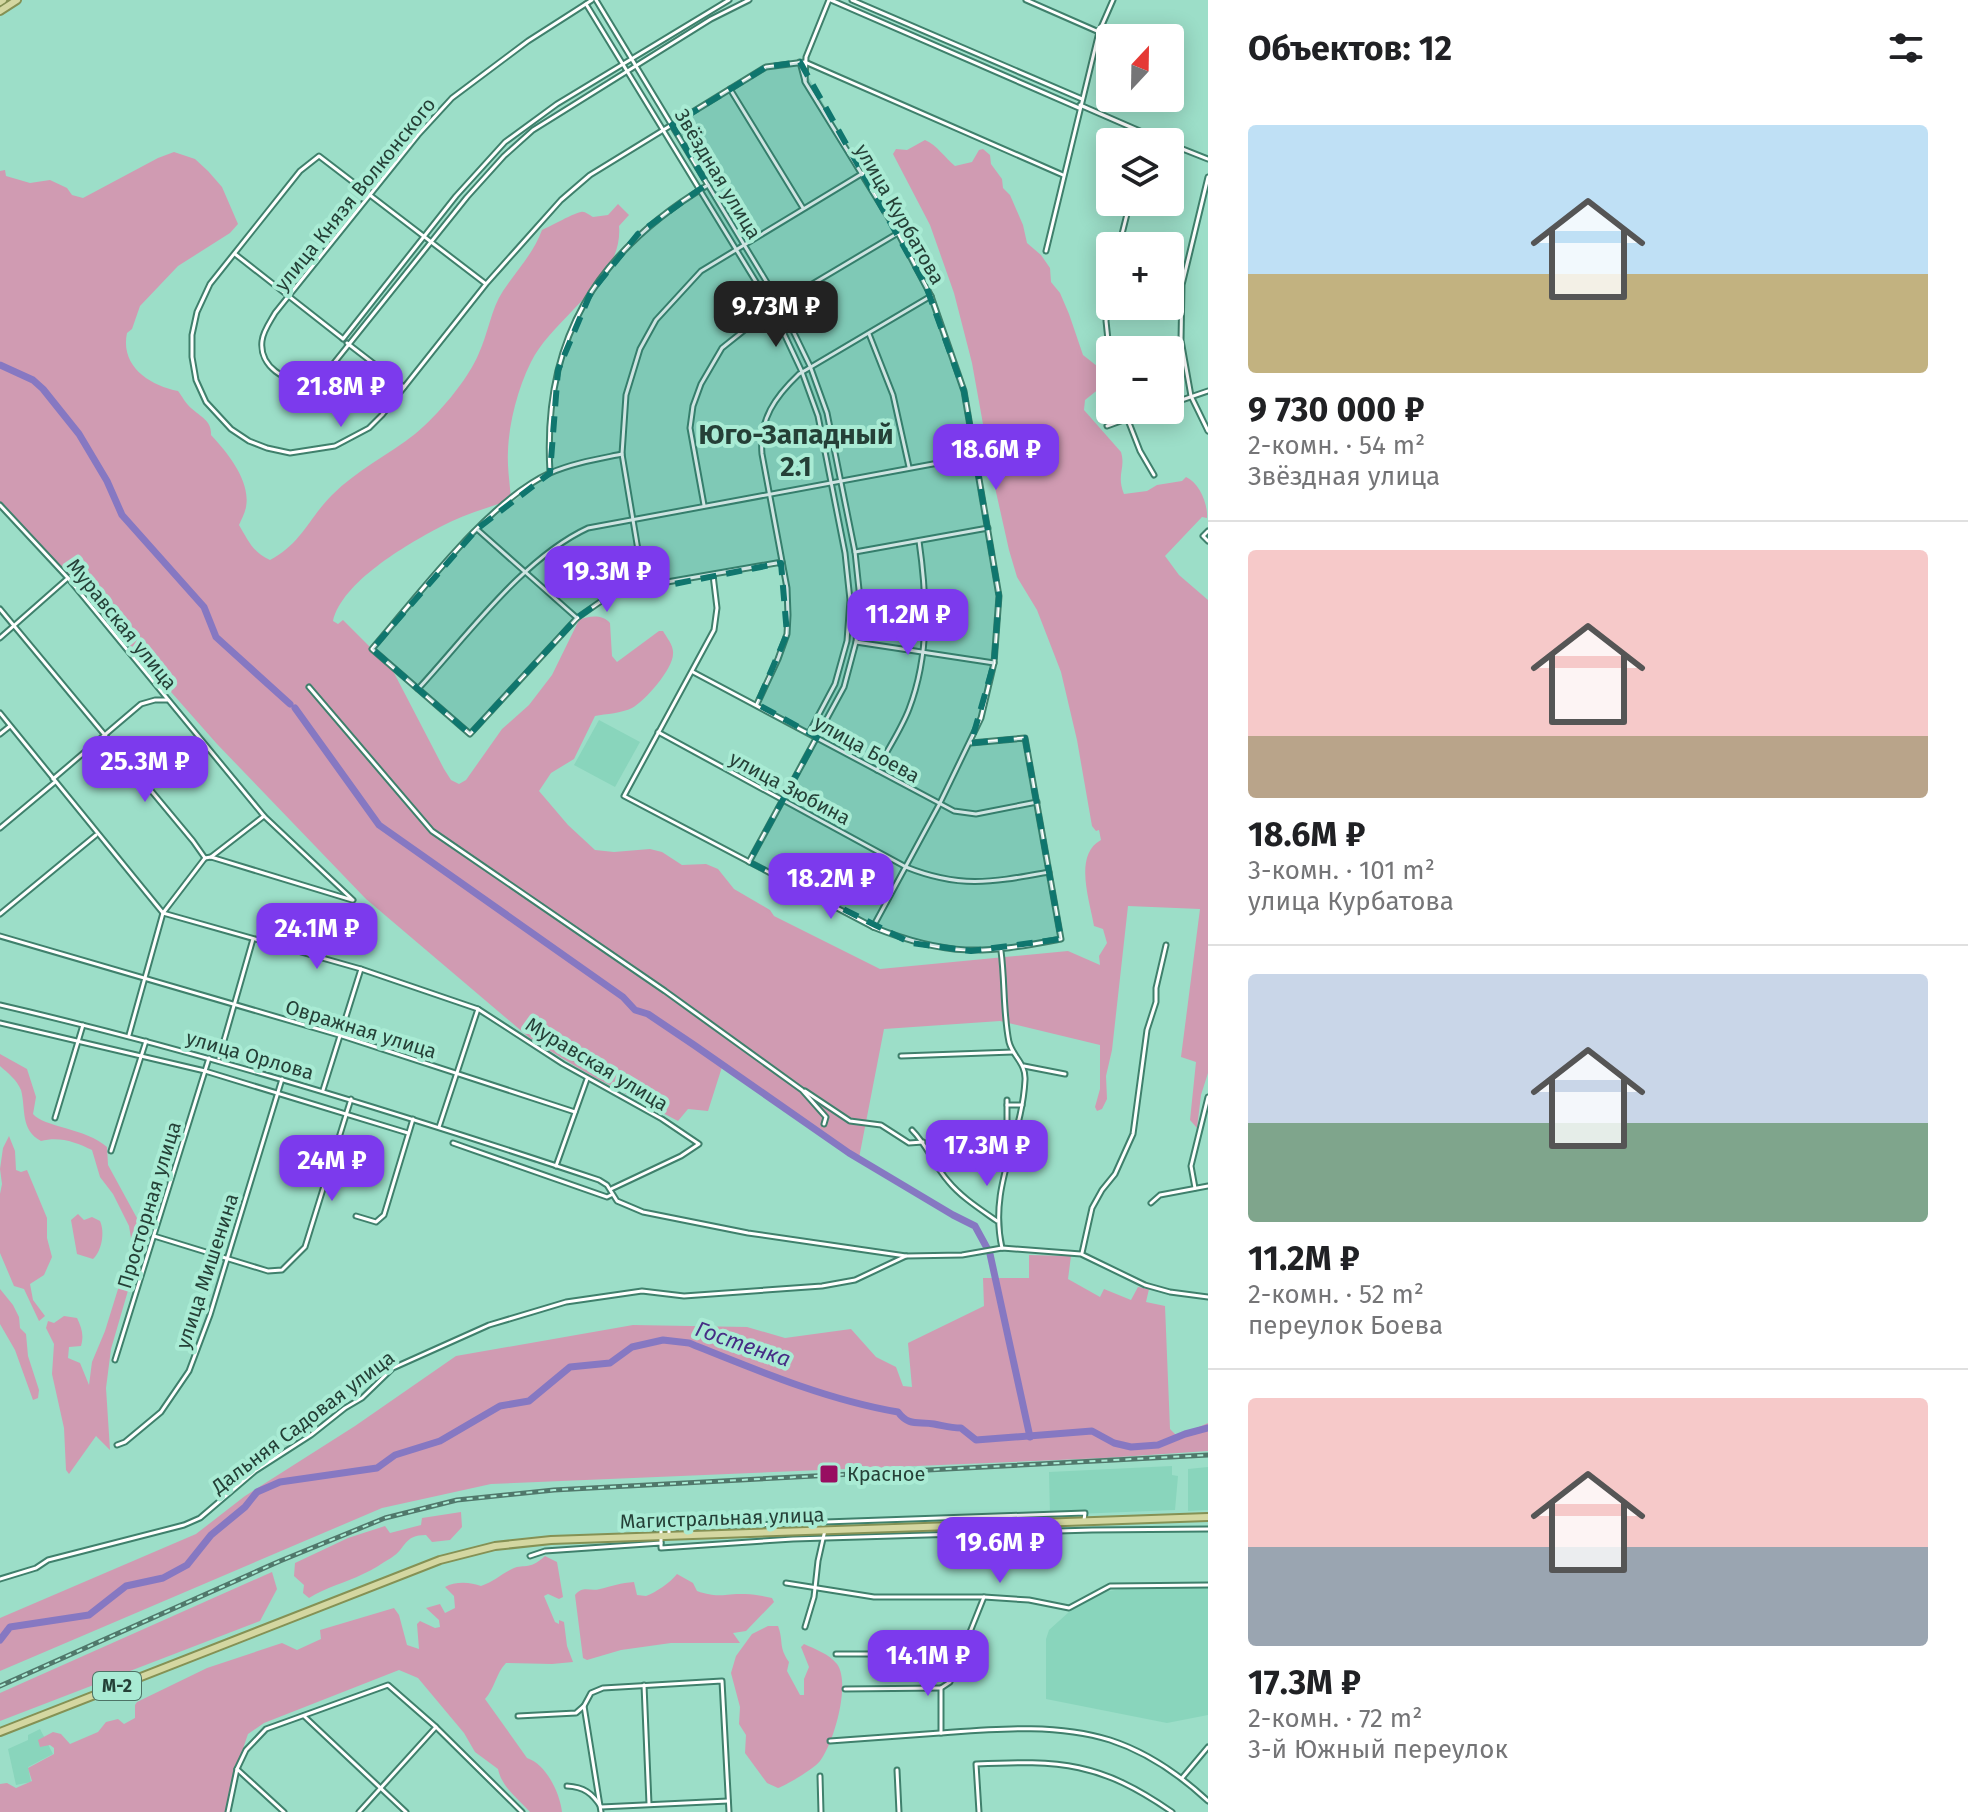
<!DOCTYPE html>
<html lang="ru">
<head>
<meta charset="utf-8">
<style>
  body { margin:0; font-family:"Fira Sans",sans-serif; background:#f2f2f2; color:#202124; height:100vh; display:flex; flex-direction:column; font-size:30px; white-space:nowrap }
  * { box-sizing:border-box; margin:0 }
  p { font-size:26px; color:#757577 }
  .icon { flex:none; width:44px; height:44px; fill:none; stroke:currentColor; stroke-width:2; stroke-linecap:round; stroke-linejoin:round }
  .map { position:relative; flex:1; overflow:hidden }
  .panel { display:flex; flex-direction:column; background:#fff; width:760px }
  .panel>* { flex:none }
  .needle { width:52px; rotate:22deg }
  .controls { position:absolute; left:1096px; top:24px; display:grid; gap:16px }
  .controls a { display:grid; place-items:center; width:88px; height:88px; border-radius:8px; background:#fff; box-shadow:0 4px 20px #0003; font-size:40px }
  .price { position:absolute; translate:-50% -68px; padding:0 18px; border-radius:16px; background:#7c3aed; color:#fff; font-size:26px; line-height:52px; filter:drop-shadow(0 2px 4px #0008) }
  .price::after { content:''; position:absolute; left:50%; top:48px; width:24px; height:18px; margin-left:-12px; background:inherit; clip-path:polygon(0 0,100% 0,50% 100%) }
  .price.selected { background:#222; color:#fff }
  ul { padding:0; list-style:none }
  li { display:grid; align-content:center; gap:16px; height:424px; padding:0 40px }
  li+li { border-top:2px solid #e0e0e0 }
  li span { display:grid; place-items:center; height:248px; border-radius:8px; color:#555 }
  li>.icon { margin-inline-start:auto }
  span .icon { width:144px; height:144px; fill:#fffc; stroke-width:1 }
  li b { font-size:34px }
  h2 { display:flex; justify-content:space-between; align-items:center; height:96px; padding:0 40px; font-size:34px }
  main { display:flex; flex:1; min-height:0 }
  .map>svg:first-child { display:block }
  .built { fill:#89d5bc }
  .green { fill:#d09bb2 }
  .lines { fill:none; stroke-linecap:round; stroke-linejoin:round }
  .river { stroke:#8678c2; stroke-width:7 }
  .street-casing { stroke:#3f806c; stroke-width:7 }
  .primary-casing { stroke:#859154; stroke-width:10 }
  .street { stroke:#fff; stroke-width:3 }
  .primary { stroke:#d4d7a1; stroke-width:6 }
  .rail-casing { stroke:#50786b; stroke-width:5 }
  .rail { stroke:#a9ebd4; stroke-width:2; stroke-dasharray:6; stroke-linecap:butt }
  .marked { fill:#0f766e; fill-opacity:0.2; stroke:#0f766e; stroke-width:6; stroke-dasharray:16 10; stroke-linejoin:round }
  .poi-dot { fill:#980d61; stroke:#a9ebd4; stroke-width:3 }
  .labels { text-anchor:middle; dominant-baseline:central; stroke-width:8; stroke-linejoin:round; paint-order:stroke }
  .shield { fill:#a9ebd4; stroke:#4d7366; stroke-width:2 }
  .shield-label { font-size:18px; font-weight:bold; fill:#254037 }
  .street-label { font-size:20px; fill:#254037; stroke:#a9ebd4 }
  .poi-label { font-size:20px; fill:#254037; stroke:#a9ebd4; text-anchor:start }
  .water-label { font-size:22px; font-style:italic; fill:#462d85; stroke:#a9ebd4 }
  .district-label { font-size:28px; font-weight:bold; fill:#254037; stroke:#a9ebd4 }
</style>
</head>
<body>
<main>
<div class="map">
<svg width="1208" height="1812" viewBox="0 0 1208 1812">
  <rect width="100%" height="100%" fill="#9cdec8"/>
  <!-- built -->
  <g class="built">
    <path d="M599,720L640,742L615,787L574,765Z"/>
    <path d="M1172,1466V1475L1178,1476L1175,1510L1050,1515L1049,1472Z"/>
    <path d="M1208,1467V1510L1188,1511V1469Z"/>
    <path d="M1208,1586V1715L1167,1723L1046,1699V1639L1049,1630L1089,1594L1135,1587Z"/>
    <path d="M40,1729L53,1754L28,1767L31,1782L16,1785L8,1749L28,1740V1735Z"/>
  </g>
  <!-- green -->
  <g class="green">
    <path d="M925,140C937,145 945,158 955,166L972,162L979,150L983,149L990,155L991,164L1002,179L1003,188L1010,195L1023,225L1027,243L1041,255L1050,268L1051,282L1060,293L1069,314L1083,355L1102,370L1100,388L1085,400L1084,410L1121,452C1126,469 1116,474 1124,494L1147,491L1157,485L1182,481L1186,477C1199,483 1208,503 1207,518L1202,517L1165,556L1179,575L1208,600V1073L1201,1095L1197,1128L1190,1120L1196,1062L1181,1057L1200,909L1128,906L1112,1050L1106,1076L1107,1099L1102,1109L1097,1111L1095,1107L1100,1089V1045L1000,1021L884,1029L859,1158L722,1067L708,1111L688,1109L678,1121L590,1075L532,1040L366,899L217,744L88,598L0,503V171L5,170L6,176L30,183L50,180L67,188L72,195L83,198L158,158L174,152L195,159L208,171L222,187L238,224L230,233L178,266L140,306L132,329L127,333C120,366 149,385 178,391C182,396 186,404 191,408C201,417 212,421 211,435C227,452 251,481 246,507C245,513 241,520 239,525C248,540 253,553 270,560C301,544 309,518 332,495C357,470 388,455 415,434C437,416 468,380 479,353C488,334 491,309 503,291C517,270 533,254 542,230C549,227 576,212 581,212C585,211 589,215 593,217L608,215L618,204L629,215L619,226C624,280 553,317 531,362C518,388 509,422 508,451C507,467 510,484 511,500C487,508 462,515 440,527C406,545 342,582 333,621L338,624L343,620L392,669L444,769L451,780L459,784L466,780L502,729L529,705L552,675L579,620C589,616 602,614 610,623L612,656L617,662L659,631H663C667,638 674,646 673,654C673,669 645,701 632,708C622,713 606,714 595,716L574,759L551,773L539,791L568,825L595,850L614,852L650,849L662,852L682,865L706,864L718,869L734,889L770,910L774,916L880,969L1068,951L1100,965L1099,956L1107,943L1103,929L1094,926C1090,901 1073,855 1101,840L1099,830L1096,831L1092,826L1077,740L1061,672L1037,610L1017,577L1009,550L992,474L972,363L954,293L930,225L893,154L896,149L907,150Z"/>
    <path d="M0,1054L27,1069L36,1097L33,1114C43,1127 86,1128 107,1147L108,1165L138,1220L143,1239L111,1349L106,1388L110,1450L96,1436L69,1474L66,1470L64,1428L52,1374L54,1344L46,1328L48,1321L54,1323L64,1316L77,1318C82,1328 84,1336 81,1346L69,1347L68,1358L80,1363L89,1385L92,1362L105,1331L132,1244L129,1226L113,1194L100,1177L92,1150C76,1142 59,1136 41,1141C20,1130 26,1109 21,1090C17,1080 8,1073 0,1066Z"/>
    <path d="M9,1136L15,1151L16,1170L21,1172L27,1170L47,1218V1238L52,1257L44,1275L30,1284L33,1300L45,1316L39,1321L24,1289L14,1286L0,1253V1194L2,1184L0,1169L3,1148Z"/>
    <path d="M78,1214L84,1220L92,1217L100,1221C105,1232 102,1251 93,1259L77,1254L71,1220Z"/>
    <path d="M1029,1255L1071,1256L1068,1279L1100,1297L1104,1289L1131,1300L1138,1287L1149,1289L1146,1302L1165,1306L1170,1429L1175,1434H1183L1208,1423V1451L1104,1458L491,1484L382,1508L0,1671V1618L196,1534L245,1496L355,1426L456,1356L633,1325L747,1327L785,1338L851,1329L876,1357L896,1367L903,1386L912,1387L908,1343L984,1306L983,1278H1029Z"/>
    <path d="M0,1289L13,1305L19,1317L20,1328L26,1334L28,1356L39,1390L38,1398L33,1400L15,1350L0,1324Z"/>
    <path d="M461,1512L462,1527L450,1540L432,1542L426,1535C403,1535 407,1548 391,1558C382,1563 373,1570 363,1574C345,1583 326,1587 309,1598L303,1593L304,1585L294,1576L295,1563L348,1538L385,1526L390,1533L421,1525L422,1518Z"/>
    <path d="M545,1556L557,1562L563,1597L559,1599L548,1594L544,1596L555,1622L559,1624V1620L564,1622L567,1646L573,1662L552,1664L506,1663C496,1673 495,1688 485,1699L527,1758C546,1764 560,1793 562,1812H530C518,1798 502,1788 498,1769L475,1752L464,1733L418,1678L399,1670L264,1723L248,1734L237,1766L228,1812H0V1784L7,1783L16,1788L32,1781L28,1768L54,1754V1748L50,1745L40,1747L38,1740L53,1732L61,1734L70,1744L98,1732L106,1722L118,1719L124,1724L135,1718V1705L137,1702L207,1668L282,1643L297,1650L321,1639L320,1630L394,1608L399,1615L407,1645L419,1649L417,1624L420,1621L435,1628L440,1627L439,1620L426,1608L440,1604L445,1613L455,1608L454,1596L445,1587C455,1581 471,1582 481,1586C493,1582 500,1575 510,1570C524,1562 528,1572 545,1556Z"/>
    <path d="M272,1572L277,1589L260,1621L0,1721V1693Z"/>
    <path d="M677,1574L693,1583L697,1591C720,1599 723,1593 745,1594C754,1594 763,1596 772,1598L774,1602L746,1631L733,1633L740,1643H671L621,1650L587,1660L583,1658L575,1595C584,1585 589,1592 600,1589C612,1586 621,1583 634,1582L637,1595L646,1596C655,1593 671,1582 677,1574Z"/>
    <path d="M768,1626H778C784,1642 778,1646 789,1662L787,1671L800,1695H804V1679L809,1667L801,1647L804,1644C815,1649 829,1654 837,1664C851,1683 834,1743 820,1761C815,1768 787,1785 778,1788L767,1783L745,1753L746,1735L739,1724L740,1707L731,1673L736,1656L752,1634Z"/>
  </g>
  <g class="lines">
    <!-- river -->
    <g class="river">
      <path d="M0,365L33,380L43,389L79,434L107,481L122,515L204,607L216,637L290,704"/>
      <path d="M295,708L379,825L623,997L635,1010L648,1014L694,1045L849,1153L953,1215L975,1226L987,1248"/>
      <path d="M990,1254L1030,1437"/>
      <path d="M0,1640L10,1627L89,1615L126,1586L163,1578L187,1565L211,1535L245,1507L257,1492L280,1482L377,1468L395,1455L440,1441L500,1406L529,1401L570,1367L610,1363L632,1347L663,1340L689,1343C756,1370 827,1400 898,1412C909,1427 919,1421 934,1424C945,1426 950,1428 961,1428L976,1440L1092,1431L1114,1443L1131,1447L1158,1445L1185,1434L1208,1428"/>
    </g>
    <!-- street casing -->
    <g class="street-casing">
      <g id="street">
        <path d="M592,0L528,41L452,98L418,135L275,313C270,322 263,331 262,341C259,366 286,384 308,380C318,379 323,374 330,368L467,197L504,156L533,130L711,19L749,0"/>
        <path d="M596,0L780,304L810,366L827,413L855,552L860,599L856,642L844,687L749,862"/>
        <path d="M829,0L806,57L805,82L898,233L931,296L964,391L999,596L994,663L981,718L939,805L873,927"/>
        <path d="M831,0L1079,108"/>
        <path d="M852,0L1082,99"/>
        <path d="M1026,0L1099,32"/>
        <path d="M586,4L772,308L802,372L818,416L845,553L850,600L847,641L835,684L809,733"/>
        <path d="M800,62L805,81"/>
        <path d="M730,89L803,208"/>
        <path d="M1080,105L1165,142"/>
        <path d="M1170,144L1208,159"/>
        <path d="M1208,177L1182,285L1181,340L1191,396L1208,431"/>
        <path d="M1119,246L1130,202"/>
        <path d="M1046,251L1099,32L1113,0"/>
        <path d="M235,254L342,338"/>
        <path d="M486,284L319,156L300,171L210,284L197,312L192,335V357L196,380L206,402L231,429L249,441L267,448L290,453L335,446L369,428L382,415L486,284L561,200L590,175L766,67L805,62L1063,175"/>
        <path d="M1110,287L1106,321L1110,359"/>
        <path d="M869,334L893,395L909,467"/>
        <path d="M343,339L456,196L505,142L557,104L729,0"/>
        <path d="M347,343L404,387"/>
        <path d="M1170,404L1208,391"/>
        <path d="M1124,410L1140,451L1154,475"/>
        <path d="M1107,426L1151,410"/>
        <path d="M622,454C598,459 573,463 550,473C488,501 418,596 372,649L470,734L577,618L607,597L644,586L782,562"/>
        <path d="M550,472C542,340 596,252 708,185"/>
        <path d="M0,505L68,578L264,816L353,900"/>
        <path d="M704,505L690,428L693,406L701,384L722,348L772,308L898,233"/>
        <path d="M478,530L577,618"/>
        <path d="M1208,531L1203,536L1208,541"/>
        <path d="M855,552L988,528"/>
        <path d="M713,575L717,608L714,630L624,796L873,927C948,957 983,954 1061,939L1025,738L971,743"/>
        <path d="M644,586L622,454L626,395L640,349L656,320L701,271L863,173"/>
        <path d="M0,609L193,841L205,858L211,857L352,900"/>
        <path d="M0,638L68,578"/>
        <path d="M856,642L994,663"/>
        <path d="M693,672L954,811L976,814L1037,802"/>
        <path d="M309,687L432,831L665,991L802,1090L826,1117L824,1124"/>
        <path d="M418,689C467,636 523,558 588,528L976,456"/>
        <path d="M757,704L778,659L787,634L788,615L787,588L762,454C759,419 775,397 799,374L931,296"/>
        <path d="M0,713L163,913L361,969L478,1009L563,1064L662,1119L699,1144L681,1156L611,1189"/>
        <path d="M658,732L906,867C961,889 993,882 1049,872"/>
        <path d="M0,734L10,726"/>
        <path d="M877,770C887,750 901,730 909,709C930,654 927,597 919,541"/>
        <path d="M53,779L141,704L155,700H167"/>
        <path d="M0,828L55,782"/>
        <path d="M211,857L264,816"/>
        <path d="M0,914L96,835"/>
        <path d="M0,936L339,1035L575,1112"/>
        <path d="M1001,951C1005,981 1003,1013 1009,1042C1013,1057 1026,1063 1025,1080C1022,1140 988,1186 1002,1248"/>
        <path d="M0,1005C203,1052 401,1114 599,1180L607,1185L617,1201L643,1212L748,1233L906,1256L962,1255L1002,1248L1081,1254L1145,1285L1170,1292L1208,1297"/>
        <path d="M0,1023L205,1071L408,1133"/>
        <path d="M129,1035L163,913L205,858"/>
        <path d="M901,1056L1013,1052"/>
        <path d="M219,1058L253,939"/>
        <path d="M1024,1066L1065,1074"/>
        <path d="M323,1090L361,969"/>
        <path d="M805,1091L850,1121L881,1125L909,1143L923,1142"/>
        <path d="M1007,1100V1153"/>
        <path d="M1007,1105H1022"/>
        <path d="M55,1118L83,1025"/>
        <path d="M439,1127L478,1009"/>
        <path d="M912,1130C927,1145 934,1165 948,1181C961,1197 980,1209 997,1221"/>
        <path d="M453,1143L607,1197L611,1195"/>
        <path d="M111,1151L146,1041"/>
        <path d="M556,1166L587,1079"/>
        <path d="M1195,1188L1191,1166L1208,1097"/>
        <path d="M1151,1203L1160,1195L1208,1186"/>
        <path d="M356,1216L376,1222L384,1215L413,1119"/>
        <path d="M154,1236L268,1271L282,1270L305,1247L351,1099"/>
        <path d="M1082,1253L1092,1208L1102,1190L1115,1174L1133,1134L1147,1030L1156,1002V988L1166,945"/>
        <path d="M115,1360L209,1058"/>
        <path d="M117,1445L125,1442L161,1412L189,1371L210,1315L282,1079"/>
        <path d="M825,1522L1085,1513L1084,1520"/>
        <path d="M655,1529H669"/>
        <path d="M661,1529V1543"/>
        <path d="M669,1536V1529L820,1522"/>
        <path d="M530,1556L545,1551L661,1543V1548L793,1539L1092,1530L1208,1529"/>
        <path d="M0,1579L36,1568L48,1560L184,1525L200,1518L255,1471L311,1435L345,1408L362,1398L393,1368L489,1325L566,1302L642,1291L684,1296L822,1286L855,1280L906,1256"/>
        <path d="M786,1583L874,1597H984L1029,1600L1069,1608L1110,1586L1208,1585"/>
        <path d="M805,1627L814,1597L818,1561L825,1530"/>
        <path d="M836,1654H941L951,1661L949,1680"/>
        <path d="M644,1685L649,1804"/>
        <path d="M845,1689L941,1688"/>
        <path d="M304,1716L406,1812"/>
        <path d="M518,1716L576,1713L584,1706"/>
        <path d="M941,1733V1688L950,1682L984,1597"/>
        <path d="M830,1741C867,1738 903,1736 940,1733C995,1729 1056,1723 1110,1740C1147,1752 1179,1774 1208,1801"/>
        <path d="M237,1769L284,1812"/>
        <path d="M897,1770L899,1812"/>
        <path d="M820,1776L821,1812"/>
        <path d="M1182,1778L1208,1747"/>
        <path d="M567,1786C584,1787 592,1793 601,1807L728,1801"/>
        <path d="M228,1812L237,1769L246,1750L266,1729L388,1685L436,1727L522,1812"/>
        <path d="M359,1812L436,1727"/>
        <path d="M601,1812L584,1706L591,1693L603,1688L722,1681L729,1812"/>
        <path d="M979,1812L976,1764C1061,1760 1100,1762 1172,1812"/>
      </g>
    </g>
    <!-- primary casing -->
    <g class="primary-casing">
      <g id="primary">
        <path d="M0,2L3,0"/>
        <path d="M0,11L17,0"/>
        <path d="M0,1732L440,1560L495,1546L551,1540L1208,1517"/>
      </g>
    </g>
    <!-- street -->
    <use href="#street" class="street"/>
    <!-- primary -->
    <use href="#primary" class="primary"/>
    <!-- rail casing -->
    <g class="rail-casing">
      <path id="rail" d="M0,1686L280,1561L385,1518L457,1500L554,1490L1208,1455"/>
    </g>
    <!-- rail -->
    <use href="#rail" class="rail"/>
  </g>
  <!-- marked area -->
  <path class="marked" d="M800,62L926,286L964,391L999,596L994,663L971,743L1025,738L1061,939L971,951L911,943L749,862L817,737L757,704L787,634L781,563L607,597L577,618L470,734L372,649L477,529L550,473L558,370L591,292L638,234L707,184L672,125L766,67Z"/>
  <!-- markers -->
  <rect class="poi-dot" x="819" y="1464" width="20" height="20" rx="4"/>
  <g class="labels">
    <!-- shield labels -->
    <rect class="shield" x="93" y="1672" width="48" height="28" rx="6"/>
    <g class="shield-label">
      <text x="117" y="1686">М-2</text>
    </g>
    <!-- street labels -->
    <g class="street-label">
      <text transform="translate(718 174) rotate(59)">Звёздная улица</text>
      <text transform="translate(355 194) rotate(-51)">улица Князя Волконского</text>
      <text transform="translate(900 214) rotate(60)">улица Курбатова</text>
      <text transform="translate(122 624) rotate(51)">Муравская улица</text>
      <text transform="translate(867 749) rotate(29)">улица Боева</text>
      <text transform="translate(790 788) rotate(28)">улица Зюбина</text>
      <text transform="translate(361 1029) rotate(17)">Овражная улица</text>
      <text transform="translate(250 1055) rotate(16)">улица Орлова</text>
      <text transform="translate(597 1064) rotate(31)">Муравская улица</text>
      <text transform="translate(149 1205) rotate(-73)">Просторная улица</text>
      <text transform="translate(207 1271) rotate(-72)">улица Мишенина</text>
      <text transform="translate(303 1422) rotate(-37)">Дальняя Садовая улица</text>
      <text transform="translate(722 1518) rotate(-2)">Магистральная улица</text>
    </g>
    <!-- poi labels -->
    <g class="poi-label">
      <text x="847" y="1474">Красное</text>
    </g>
    <!-- water labels -->
    <g class="water-label">
      <text transform="translate(743 1344) rotate(19)">Гостенка</text>
    </g>
    <!-- district labels -->
    <g class="district-label">
      <text x="796" y="434">Юго-Западный<tspan x="796" dy="32">2.1</tspan></text>
    </g>
  </g>
</svg>
<div class="controls">
<a><svg class="needle" viewBox="-14 -14 28 28"><path d="M0-13l5 13h-10z" fill="#e53935"/><path d="M0 13l5-13h-10z" fill="#757577"/></svg></a>
<a><svg class="icon" aria-label="layers" viewBox="0 0 24 24"><path d="M12 4l9 5-9 5-9-5zM3 14l9 5 9-5"/></svg></a>
<a>+</a>
<a>−</a>
</div>
<b class="price selected" style="left:776px;top:349px">9.73M ₽</b>
<b class="price" style="left:341px;top:429px">21.8M ₽</b>
<b class="price" style="left:996px;top:492px">18.6M ₽</b>
<b class="price" style="left:607px;top:614px">19.3M ₽</b>
<b class="price" style="left:908px;top:657px">11.2M ₽</b>
<b class="price" style="left:145px;top:804px">25.3M ₽</b>
<b class="price" style="left:831px;top:921px">18.2M ₽</b>
<b class="price" style="left:317px;top:971px">24.1M ₽</b>
<b class="price" style="left:987px;top:1188px">17.3M ₽</b>
<b class="price" style="left:332px;top:1203px">24M ₽</b>
<b class="price" style="left:1000px;top:1585px">19.6M ₽</b>
<b class="price" style="left:928px;top:1698px">14.1M ₽</b>
</div>
<section class="panel">
<h2>Объектов: 12<svg class="icon" aria-label="filters" viewBox="0 0 24 24"><path d="M4 7h16M4 17h16"/><circle cx="9" cy="7" r="2"/><circle cx="15" cy="17" r="2"/></svg></h2>
<ul>
<li><span style="background:linear-gradient(#bfe0f5 60%,#c2b280 0)"><svg class="icon" aria-label="home" viewBox="0 0 24 24"><path d="M3 11l9-7 9 7M6 9v11h12V9"/></svg></span><div><b>9 730 000 ₽</b><p>2-комн. · 54 m²</p><p>Звёздная улица</p></div></li>
<li><span style="background:linear-gradient(#f6c9c9 75%,#b9a48a 0)"><svg class="icon" aria-label="home" viewBox="0 0 24 24"><path d="M3 11l9-7 9 7M6 9v11h12V9"/></svg></span><div><b>18.6M ₽</b><p>3-комн. · 101 m²</p><p>улица Курбатова</p></div></li>
<li><span style="background:linear-gradient(#c9d6e8 60%,#7fa58c 0)"><svg class="icon" aria-label="home" viewBox="0 0 24 24"><path d="M3 11l9-7 9 7M6 9v11h12V9"/></svg></span><div><b>11.2M ₽</b><p>2-комн. · 52 m²</p><p>переулок Боева</p></div></li>
<li><span style="background:linear-gradient(#f6c9c9 60%,#9aa5b1 0)"><svg class="icon" aria-label="home" viewBox="0 0 24 24"><path d="M3 11l9-7 9 7M6 9v11h12V9"/></svg></span><div><b>17.3M ₽</b><p>2-комн. · 72 m²</p><p>3-й Южный переулок</p></div></li>
</ul>
</section>
</main>
</body>
</html>
